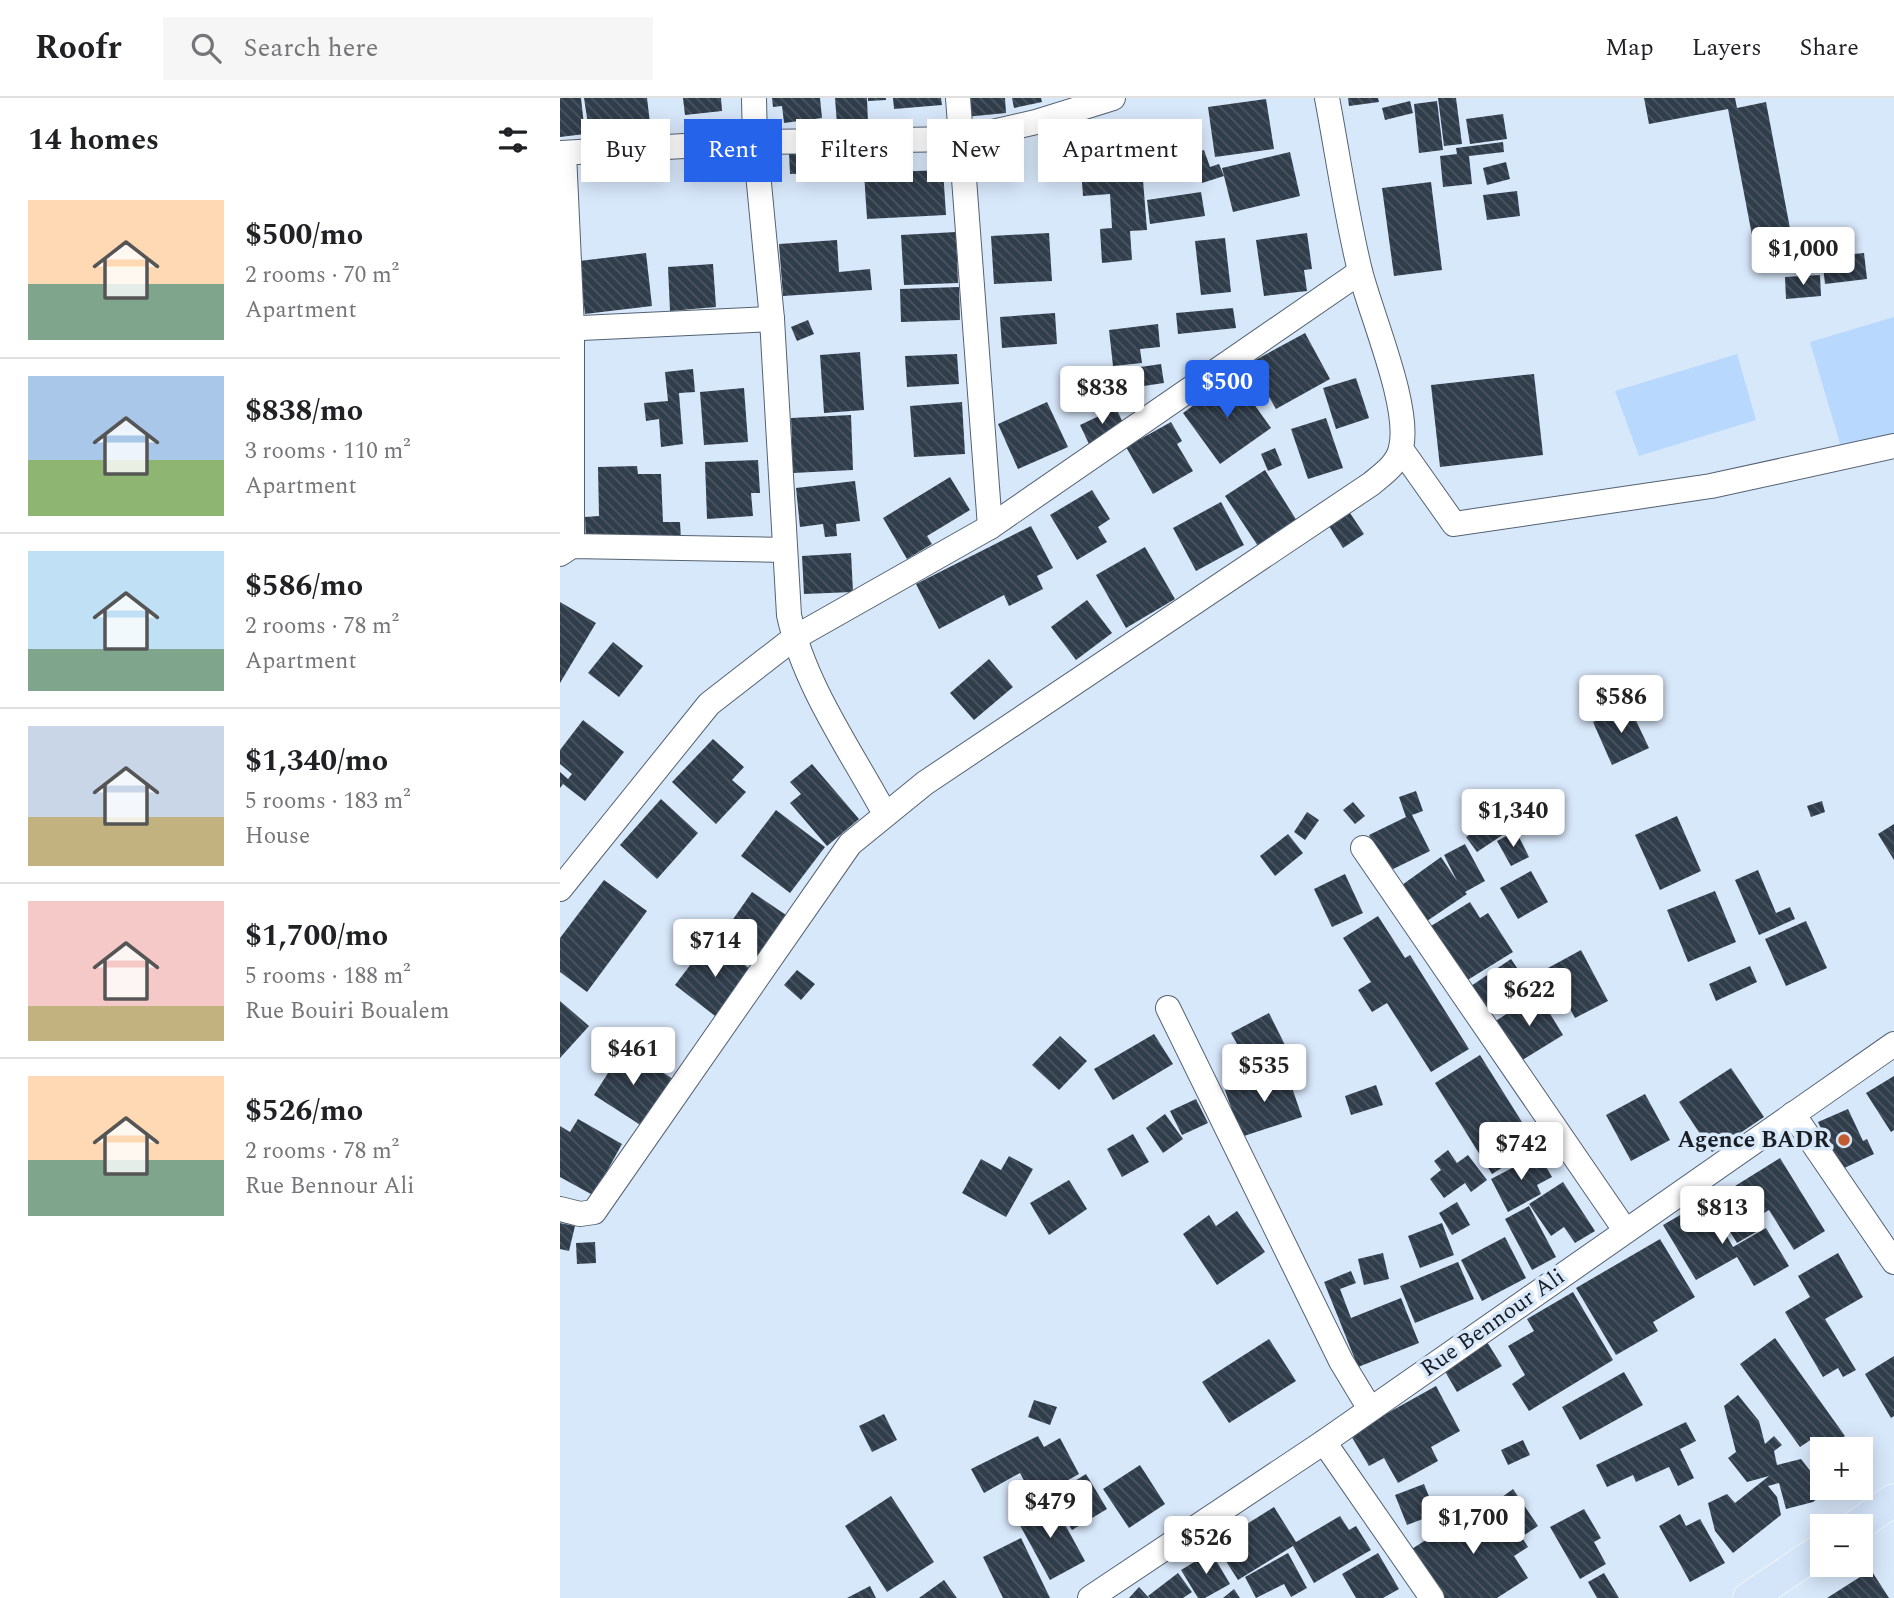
<!DOCTYPE html>
<html lang="en">
<head>
<meta charset="utf-8">
<style>
  body { margin:0; font-family:Spectral,serif; background:#f6f6f6; color:#202124; height:100vh; display:flex; flex-direction:column; font-size:26px; white-space:nowrap }
  * { box-sizing:border-box; margin:0 }
  p { font-size:23px; color:#757577 }
  .icon { flex:none; width:38px; height:38px; fill:none; stroke:currentColor; stroke-width:2; stroke-linecap:round; stroke-linejoin:round }
  .map { position:relative; flex:1; overflow:hidden }
  .side { display:flex; flex-direction:column; background:#fff; width:560px }
  .side>* { flex:none }
  .hud { position:absolute; left:21px; top:21px; width:665px; height:63px; display:flex; gap:14px }
  .controls { position:absolute; left:1250px; top:1339px; display:grid; gap:14px }
  .controls a { display:grid; place-items:center; width:63px; height:63px; border-radius:0px; background:#fff; box-shadow:0 4px 18px #0003; font-size:35px }
  .price { position:absolute; translate:-50% -60px; padding:0 16px; border-radius:7px; background:#fff; color:#222; font-size:23px; line-height:46px; filter:drop-shadow(0 2px 4px #0008) }
  .price::after { content:''; position:absolute; left:50%; top:42px; width:21px; height:16px; margin-left:-10px; background:inherit; clip-path:polygon(0 0,100% 0,50% 100%) }
  .price.current { background:#2563eb; color:#fff }
  ul { padding:0; list-style:none }
  li { display:flex; align-items:center; gap:21px; height:175px; padding:0 28px }
  li+li { border-top:2px solid #e0e0e0 }
  li span { display:grid; place-items:center; flex:none; width:196px; height:140px; border-radius:0px; color:#555 }
  li>.icon { margin-inline-start:auto }
  span .icon { width:84px; height:84px; fill:#fffc; stroke-width:1 }
  li b { font-size:30px }
  h2 { display:flex; justify-content:space-between; align-items:center; height:84px; padding:0 28px; font-size:30px }
  .tag { padding:0 24px; border-radius:0px; background:#fff; box-shadow:0 4px 18px #0003; font-size:24px; line-height:63px }
  .tag.current { background:#2563eb; color:#fff }
  header { display:flex; align-items:center; gap:42px; box-sizing:border-box; height:98px; padding:0 35px; background:#fff; border-bottom:2px solid #e0e0e0 }
  header strong { font-size:33px }
  nav { display:flex; gap:38px; margin-inline-start:auto; font-size:24px }
  .search { width:490px; height:63px; background:#f6f6f6; display:flex; align-items:center; gap:18px; box-sizing:border-box; padding:0 24px; border-radius:0px; color:#757577; font-size:26px }
  main { display:flex; flex:1; min-height:0 }
  .map>svg:first-child { display:block }
  .park { fill:#b8d8fd }
  .building { fill:url(#building-back-hatch) }
  .lines { fill:none; stroke-linecap:round; stroke-linejoin:round }
  .minor-casing { stroke:#546272; stroke-width:26 }
  .major-casing { stroke:#fff; stroke-width:33 }
  .minor { stroke:#fff; stroke-width:24 }
  .major { stroke:#d4e5fa; stroke-width:32 }
  .poi-dot { fill:#c25b2f; stroke:#d8e8fb; stroke-width:2.5 }
  .labels { text-anchor:middle; dominant-baseline:central; stroke-width:7; stroke-linejoin:round; paint-order:stroke }
  .poi-label { font-size:23px; font-weight:bold; fill:#191e25; stroke:#d8e8fb; text-anchor:end }
  .street-label { font-size:23px; fill:#191e25; stroke:#d8e8fb }
</style>
</head>
<body>
<header>
<strong>Roofr</strong>
<div class="search"><svg class="icon" aria-label="search" viewBox="0 0 24 24"><circle cx="10" cy="10" r="6"/><path d="M15 15l6 6"/></svg>Search here</div>
<nav><a>Map</a><a>Layers</a><a>Share</a></nav>
</header>
<main>
<section class="side">
<h2>14 homes<svg class="icon" aria-label="filters" viewBox="0 0 24 24"><path d="M4 7h16M4 17h16"/><circle cx="9" cy="7" r="2"/><circle cx="15" cy="17" r="2"/></svg></h2>
<ul>
<li><span style="background:linear-gradient(#ffd9b3 60%,#7fa58c 0)"><svg class="icon" aria-label="home" viewBox="0 0 24 24"><path d="M3 11l9-7 9 7M6 9v11h12V9"/></svg></span><div><b>$500/mo</b><p>2 rooms · 70 m²</p><p>Apartment</p></div></li>
<li><span style="background:linear-gradient(#a9c7e8 60%,#8fb573 0)"><svg class="icon" aria-label="home" viewBox="0 0 24 24"><path d="M3 11l9-7 9 7M6 9v11h12V9"/></svg></span><div><b>$838/mo</b><p>3 rooms · 110 m²</p><p>Apartment</p></div></li>
<li><span style="background:linear-gradient(#bfe0f5 70%,#7fa58c 0)"><svg class="icon" aria-label="home" viewBox="0 0 24 24"><path d="M3 11l9-7 9 7M6 9v11h12V9"/></svg></span><div><b>$586/mo</b><p>2 rooms · 78 m²</p><p>Apartment</p></div></li>
<li><span style="background:linear-gradient(#c9d6e8 65%,#c2b280 0)"><svg class="icon" aria-label="home" viewBox="0 0 24 24"><path d="M3 11l9-7 9 7M6 9v11h12V9"/></svg></span><div><b>$1,340/mo</b><p>5 rooms · 183 m²</p><p>House</p></div></li>
<li><span style="background:linear-gradient(#f6c9c9 75%,#c2b280 0)"><svg class="icon" aria-label="home" viewBox="0 0 24 24"><path d="M3 11l9-7 9 7M6 9v11h12V9"/></svg></span><div><b>$1,700/mo</b><p>5 rooms · 188 m²</p><p>Rue Bouiri Boualem</p></div></li>
<li><span style="background:linear-gradient(#ffd9b3 60%,#7fa58c 0)"><svg class="icon" aria-label="home" viewBox="0 0 24 24"><path d="M3 11l9-7 9 7M6 9v11h12V9"/></svg></span><div><b>$526/mo</b><p>2 rooms · 78 m²</p><p>Rue Bennour Ali</p></div></li>
</ul>
</section>
<div class="map">
<svg width="1334" height="1500" viewBox="0 0 1334 1500">
  <defs>
    <pattern id="building-back-hatch" width="6" height="6" patternUnits="userSpaceOnUse" patternTransform="scale(1.75)"><rect width="6" height="6" fill="#303d4b"/><path d="M-1 5l2 2M0 0l6 6M5-1l2 2" fill="none" stroke="#4c5662"/></pattern>
  </defs>
  <rect width="100%" height="100%" fill="#d8e8fb"/>
  <!-- park -->
  <g class="park">
    <path d="M1334,219V335L1281,349L1250,244Z"/>
    <path d="M1177,256L1196,322L1079,358L1055,293Z"/>
  </g>
  <!-- building -->
  <g class="building">
    <path d="M0,0H21L25,36L0,39Z"/>
    <path d="M24,0H87L90,25L29,33Z"/>
    <path d="M123,0H161L162,13L125,17Z"/>
    <path d="M212,0H260L262,20L224,25L222,8L213,9Z"/>
    <path d="M275,0H307L308,25L277,26Z"/>
    <path d="M308,0H326V2L308,3Z"/>
    <path d="M333,0H381L382,7L334,11Z"/>
    <path d="M403,0H445L446,15L405,19Z"/>
    <path d="M452,0H481L482,4L454,10Z"/>
    <path d="M788,0H818L819,4L789,8Z"/>
    <path d="M878,0H896L902,46L884,48Z"/>
    <path d="M1084,0H1175L1177,10L1206,4L1236,162L1198,169L1168,11L1089,26Z"/>
    <path d="M706,1L714,51L655,59L648,9Z"/>
    <path d="M850,3L853,15L825,22L822,10Z"/>
    <path d="M877,3L883,52L859,55L854,6Z"/>
    <path d="M943,16L947,41L910,46L906,21Z"/>
    <path d="M618,28L624,77L583,82L587,132L570,133L572,162L542,165L540,131L552,130L550,96L523,98L519,43L569,39L572,73L580,72L576,33Z"/>
    <path d="M943,44L944,54L909,58L912,86L883,89L880,58L897,56L896,50Z"/>
    <path d="M644,52L650,69L659,66L664,78L642,85L633,56Z"/>
    <path d="M302,53L303,74L230,76L229,55Z"/>
    <path d="M730,54L740,98L673,114L662,70Z"/>
    <path d="M946,64L950,81L927,87L923,70Z"/>
    <path d="M383,72L386,117L307,121L304,75Z"/>
    <path d="M871,84L882,172L834,178L822,90Z"/>
    <path d="M957,93L960,118L927,122L923,97Z"/>
    <path d="M641,94L645,118L590,126L587,102Z"/>
    <path d="M396,134L398,185L344,187L341,137Z"/>
    <path d="M489,135L492,183L434,186L431,138Z"/>
    <path d="M747,135L752,171L744,172L747,193L704,198L696,142Z"/>
    <path d="M665,140L671,194L641,197L635,143Z"/>
    <path d="M277,142L279,174L310,171L312,192L223,198L219,146Z"/>
    <path d="M86,155L92,208L25,216L19,163Z"/>
    <path d="M1304,155L1307,181L1265,186L1262,159Z"/>
    <path d="M153,166L156,209L110,213L108,169Z"/>
    <path d="M1260,177L1261,198L1226,201L1225,179Z"/>
    <path d="M399,189L400,222L341,224L340,191Z"/>
    <path d="M673,210L676,230L618,236L616,215Z"/>
    <path d="M495,215L497,246L442,250L440,219Z"/>
    <path d="M248,222L254,236L237,243L231,229Z"/>
    <path d="M598,226L600,249L580,251L582,265L553,268L549,232Z"/>
    <path d="M745,235L770,281L716,311L690,265Z"/>
    <path d="M300,254L304,312L264,315L260,257Z"/>
    <path d="M397,256L399,286L347,289L345,258Z"/>
    <path d="M601,266L604,285L556,292L553,273Z"/>
    <path d="M133,271L135,294L119,295L123,346L101,349L99,321L86,323L84,305L108,303L105,274Z"/>
    <path d="M974,276L983,357L880,369L871,287Z"/>
    <path d="M674,278L711,330L660,366L623,315Z"/>
    <path d="M796,280L809,320L776,331L763,290Z"/>
    <path d="M184,290L188,344L144,347L140,294Z"/>
    <path d="M402,304L405,356L354,359L350,308Z"/>
    <path d="M487,304L508,349L458,371L438,326Z"/>
    <path d="M556,310L565,329L529,346L520,327Z"/>
    <path d="M291,317L293,372L233,375L231,320Z"/>
    <path d="M766,320L783,370L748,381L731,331Z"/>
    <path d="M611,324L622,343L617,346L633,373L593,396L566,349Z"/>
    <path d="M715,350L722,367L708,373L701,356Z"/>
    <path d="M198,362L200,395H191L193,418L147,421L145,364Z"/>
    <path d="M77,368L78,376H101L103,424H120L121,441L26,444L25,419L39,418L38,369Z"/>
    <path d="M705,372L737,423L698,448L665,398Z"/>
    <path d="M390,379L410,412L367,438L372,446L347,461L323,420Z"/>
    <path d="M295,383L300,423L276,426L277,438L265,439L263,426L240,429L236,390Z"/>
    <path d="M532,392L550,421L538,429L547,444L517,462L490,417Z"/>
    <path d="M661,404L684,447L636,473L613,430Z"/>
    <path d="M790,415L804,436L783,450L769,428Z"/>
    <path d="M471,428L493,470L477,478L483,491L449,508L444,497L379,531L356,486Z"/>
    <path d="M585,449L615,501L566,530L536,477Z"/>
    <path d="M291,455L293,494L244,496L242,458Z"/>
    <path d="M527,502L552,535L516,562L491,529Z"/>
    <path d="M0,504L36,525L0,585Z"/>
    <path d="M53,544L83,568L59,599L28,575Z"/>
    <path d="M429,561L453,589L414,622L390,595Z"/>
    <path d="M1069,608L1089,650L1052,667L1033,624Z"/>
    <path d="M23,622L64,654L25,703L3,686L0,690V674L8,681L12,676L0,666V652Z"/>
    <path d="M153,641L184,669L172,682L186,694L156,726L112,684Z"/>
    <path d="M252,666L299,721L267,748L230,705L241,696L230,684Z"/>
    <path d="M856,693L863,713L852,717L870,753L827,774L809,737L846,719L839,699Z"/>
    <path d="M101,701L138,735L97,781L60,747Z"/>
    <path d="M1262,703L1265,714L1251,719L1247,708Z"/>
    <path d="M793,704L805,718L795,726L783,712Z"/>
    <path d="M216,712L265,749L230,795L181,758Z"/>
    <path d="M747,714L759,722L745,742L734,734Z"/>
    <path d="M940,717L950,732L917,754L906,739Z"/>
    <path d="M1117,718L1141,773L1100,792L1075,737Z"/>
    <path d="M1334,726V762L1318,736Z"/>
    <path d="M956,733L969,759L951,768L937,743Z"/>
    <path d="M728,736L743,755L715,778L700,758Z"/>
    <path d="M905,746L925,783L905,794L907,796L867,823L842,787L881,759L897,783L884,757Z"/>
    <path d="M1198,772L1216,815L1230,809L1235,821L1199,837L1175,782Z"/>
    <path d="M971,773L988,804L958,821L940,790Z"/>
    <path d="M785,776L803,815L772,829L754,791Z"/>
    <path d="M44,782L87,813L27,894L0,874V840Z"/>
    <path d="M1155,793L1176,844L1128,864L1107,812Z"/>
    <path d="M192,794L229,819L198,866L160,840Z"/>
    <path d="M910,804L920,820L928,815L953,854L906,883L871,828Z"/>
    <path d="M818,818L845,860L850,857L909,951L871,974L827,905L812,914L798,892L811,884L783,840Z"/>
    <path d="M1246,823L1267,870L1226,888L1205,841Z"/>
    <path d="M150,841L194,874L159,921L115,887Z"/>
    <path d="M1021,852L1048,903L1015,920L988,870Z"/>
    <path d="M951,861L966,883L927,910L911,888Z"/>
    <path d="M1190,868L1197,884L1156,903L1149,886Z"/>
    <path d="M237,872L255,886L241,902L224,887Z"/>
    <path d="M978,896L1003,937L959,964L934,924Z"/>
    <path d="M0,903L29,928L0,960Z"/>
    <path d="M709,915L725,947L688,966L671,935Z"/>
    <path d="M594,936L613,966L553,1002L534,971Z"/>
    <path d="M500,938L527,963L499,992L472,967Z"/>
    <path d="M64,950L113,981L82,1028L34,997Z"/>
    <path d="M920,957L977,1048L932,1076L875,985Z"/>
    <path d="M1171,970L1204,1019L1152,1054L1119,1004Z"/>
    <path d="M726,972L742,1019L681,1039L665,992Z"/>
    <path d="M1334,978V1032L1331,1034L1306,995Z"/>
    <path d="M816,987L823,1007L791,1017L785,998Z"/>
    <path d="M1085,996L1110,1042L1071,1063L1046,1017Z"/>
    <path d="M636,1001L648,1025L622,1037L610,1013Z"/>
    <path d="M1288,1011L1303,1043L1307,1041L1314,1056L1280,1072L1258,1024Z"/>
    <path d="M605,1016L623,1041L603,1055L586,1030Z"/>
    <path d="M18,1021L62,1046L47,1073L54,1078L40,1101L0,1079V1028L10,1034Z"/>
    <path d="M573,1036L589,1064L562,1079L547,1051Z"/>
    <path d="M888,1052L897,1065L908,1057L927,1082L911,1094L905,1085L884,1100L870,1081L881,1072L874,1063Z"/>
    <path d="M979,1056L992,1079L977,1087L981,1096L948,1114L931,1081Z"/>
    <path d="M449,1058L473,1071L446,1119L402,1095L421,1061L441,1072Z"/>
    <path d="M1220,1060L1265,1133L1234,1152L1209,1112L1194,1121L1201,1131L1177,1145L1151,1103Z"/>
    <path d="M509,1082L527,1111L489,1137L470,1105Z"/>
    <path d="M1003,1084L1035,1133L1015,1145L1004,1129L991,1138L969,1106Z"/>
    <path d="M1146,1102L1173,1149L1206,1130L1229,1168L1194,1188L1177,1159L1136,1182L1103,1127Z"/>
    <path d="M897,1104L910,1127L892,1137L879,1115Z"/>
    <path d="M969,1108L996,1159L972,1172L945,1121Z"/>
    <path d="M677,1113L705,1154L657,1187L623,1136L649,1117L656,1128Z"/>
    <path d="M0,1125L15,1128L9,1153L0,1151Z"/>
    <path d="M882,1125L894,1157L860,1170L848,1138Z"/>
    <path d="M945,1139L966,1180L922,1203L901,1162Z"/>
    <path d="M1100,1141L1135,1199L1093,1224L1098,1233L1056,1257L1016,1190Z"/>
    <path d="M35,1144L36,1165L17,1166L16,1145Z"/>
    <path d="M823,1155L829,1181L804,1187L798,1161Z"/>
    <path d="M1278,1155L1303,1199L1265,1221L1296,1272L1283,1279L1278,1270L1263,1279L1225,1214L1250,1199L1238,1178Z"/>
    <path d="M898,1164L914,1201L855,1225L840,1188Z"/>
    <path d="M791,1173L796,1185L780,1191L791,1220L841,1200L859,1245L798,1269L764,1184Z"/>
    <path d="M1013,1194L1053,1262L969,1313L952,1286L965,1277L948,1248L974,1233L967,1221Z"/>
    <path d="M1215,1240L1285,1338L1262,1351V1354L1252,1341L1240,1349L1180,1266Z"/>
    <path d="M709,1241L736,1283L669,1325L642,1284Z"/>
    <path d="M927,1244L942,1268L897,1294L883,1270Z"/>
    <path d="M1334,1258V1318L1331,1320L1305,1276Z"/>
    <path d="M1064,1274L1083,1307L1020,1342L1002,1309Z"/>
    <path d="M876,1288L900,1333L871,1349L878,1363L838,1385L824,1360L809,1368L790,1336Z"/>
    <path d="M1178,1297L1199,1323L1205,1346L1214,1338L1222,1347L1214,1353L1217,1367L1241,1361L1255,1379L1260,1399L1253,1404L1226,1411L1219,1385L1208,1388L1217,1399L1221,1417L1173,1455L1155,1433L1148,1405L1167,1396L1175,1405L1209,1378L1187,1384L1168,1360L1176,1354L1164,1308Z"/>
    <path d="M474,1302L497,1309L490,1327L468,1319Z"/>
    <path d="M324,1316L337,1342L312,1354L299,1328Z"/>
    <path d="M1126,1324L1136,1343L1120,1351L1134,1380L1118,1388L1109,1369L1076,1384L1073,1377L1047,1389L1036,1367Z"/>
    <path d="M478,1338L484,1349L500,1340L519,1376L474,1401L460,1375L424,1395L411,1371Z"/>
    <path d="M963,1342L970,1357L948,1367L941,1352Z"/>
    <path d="M580,1367L605,1406L569,1430L543,1391Z"/>
    <path d="M526,1376L547,1411L512,1432L491,1398Z"/>
    <path d="M864,1386L876,1416L847,1427L835,1397Z"/>
    <path d="M953,1391L978,1428L963,1438L938,1402Z"/>
    <path d="M331,1398L374,1464L327,1494L285,1428Z"/>
    <path d="M935,1398L968,1449L954,1458L968,1480L937,1500H876L847,1454Z"/>
    <path d="M491,1401L525,1463L490,1482L456,1420Z"/>
    <path d="M714,1409L736,1444L780,1418L789,1432L796,1428L811,1452L754,1485L733,1448L678,1482L655,1446Z"/>
    <path d="M1024,1411L1041,1440L1034,1444L1046,1466L1020,1481L990,1429Z"/>
    <path d="M1120,1416L1126,1428L1140,1421L1165,1465L1130,1484L1099,1428Z"/>
    <path d="M461,1440L490,1500H443L423,1459Z"/>
    <path d="M651,1454L670,1486L645,1500H638L621,1472Z"/>
    <path d="M728,1455L747,1490L731,1499L724,1486L696,1500L685,1479Z"/>
    <path d="M818,1455L839,1491L823,1500H796L782,1476Z"/>
    <path d="M1311,1472L1329,1500H1267Z"/>
    <path d="M618,1475L632,1494L623,1500H590L588,1498Z"/>
    <path d="M1044,1475L1059,1500H1037L1028,1484Z"/>
    <path d="M384,1482L397,1500H359Z"/>
    <path d="M310,1488L316,1500H287Z"/>
    <path d="M579,1489L589,1500H569Z"/>
    <path d="M674,1491L680,1500H663Z"/>
  </g>
  <g class="lines">
    <!-- minor casing -->
    <g class="minor-casing">
      <g id="minor">
        <path d="M194,0L195,44L212,221L229,517C244,587 291,653 325,716"/>
        <path d="M398,0L430,429"/>
        <path d="M0,55L195,44L402,41L476,24L553,0"/>
        <path d="M4,55L12,230V448"/>
        <path d="M0,231L212,221"/>
        <path d="M841,351L894,426L1151,388L1334,348"/>
        <path d="M0,456L12,448L225,452"/>
        <path d="M803,750L1065,1132"/>
        <path d="M0,791L149,606L234,540L430,429L800,174"/>
        <path d="M608,910L781,1263L810,1311"/>
        <path d="M1233,1016L1334,1164"/>
        <path d="M0,1111L20,1116L34,1114L290,746L365,685L811,386C823,376 838,366 841,350C851,309 811,217 800,173C786,116 778,58 767,0"/>
        <path d="M764,1344L872,1500"/>
        <path d="M530,1500L764,1344L1334,946"/>
      </g>
    </g>
    <!-- major casing -->
    <g class="major-casing">
      <g id="major">
        <path d="M1296,1428L1334,1402"/>
        <path d="M1189,1500L1262,1451"/>
      </g>
    </g>
    <!-- minor -->
    <use href="#minor" class="minor"/>
    <!-- major -->
    <use href="#major" class="major"/>
  </g>
  <!-- markers -->
  <circle class="poi-dot" cx="1284" cy="1042" r="7"/>
  <g class="labels">
    <!-- poi labels -->
    <g class="poi-label">
      <text x="1270" y="1042">Agence BADR</text>
    </g>
    <!-- street labels -->
    <g class="street-label">
      <text transform="translate(933 1225) rotate(-35)">Rue Bennour Ali</text>
    </g>
  </g>
</svg>
<div class="controls">
<a>+</a>
<a>−</a>
</div>
<b class="price" style="left:1243px;top:189px">$1,000</b>
<b class="price current" style="left:667px;top:322px">$500</b>
<b class="price" style="left:542px;top:328px">$838</b>
<b class="price" style="left:1061px;top:637px">$586</b>
<b class="price" style="left:953px;top:751px">$1,340</b>
<b class="price" style="left:155px;top:881px">$714</b>
<b class="price" style="left:969px;top:930px">$622</b>
<b class="price" style="left:73px;top:989px">$461</b>
<b class="price" style="left:704px;top:1006px">$535</b>
<b class="price" style="left:961px;top:1084px">$742</b>
<b class="price" style="left:1162px;top:1148px">$813</b>
<b class="price" style="left:490px;top:1442px">$479</b>
<b class="price" style="left:913px;top:1458px">$1,700</b>
<b class="price" style="left:646px;top:1478px">$526</b>
<div class="hud">
<a class="tag">Buy</a>
<a class="tag current">Rent</a>
<a class="tag">Filters</a>
<a class="tag">New</a>
<a class="tag">Apartment</a>
</div>
</div>
</main>
</body>
</html>
